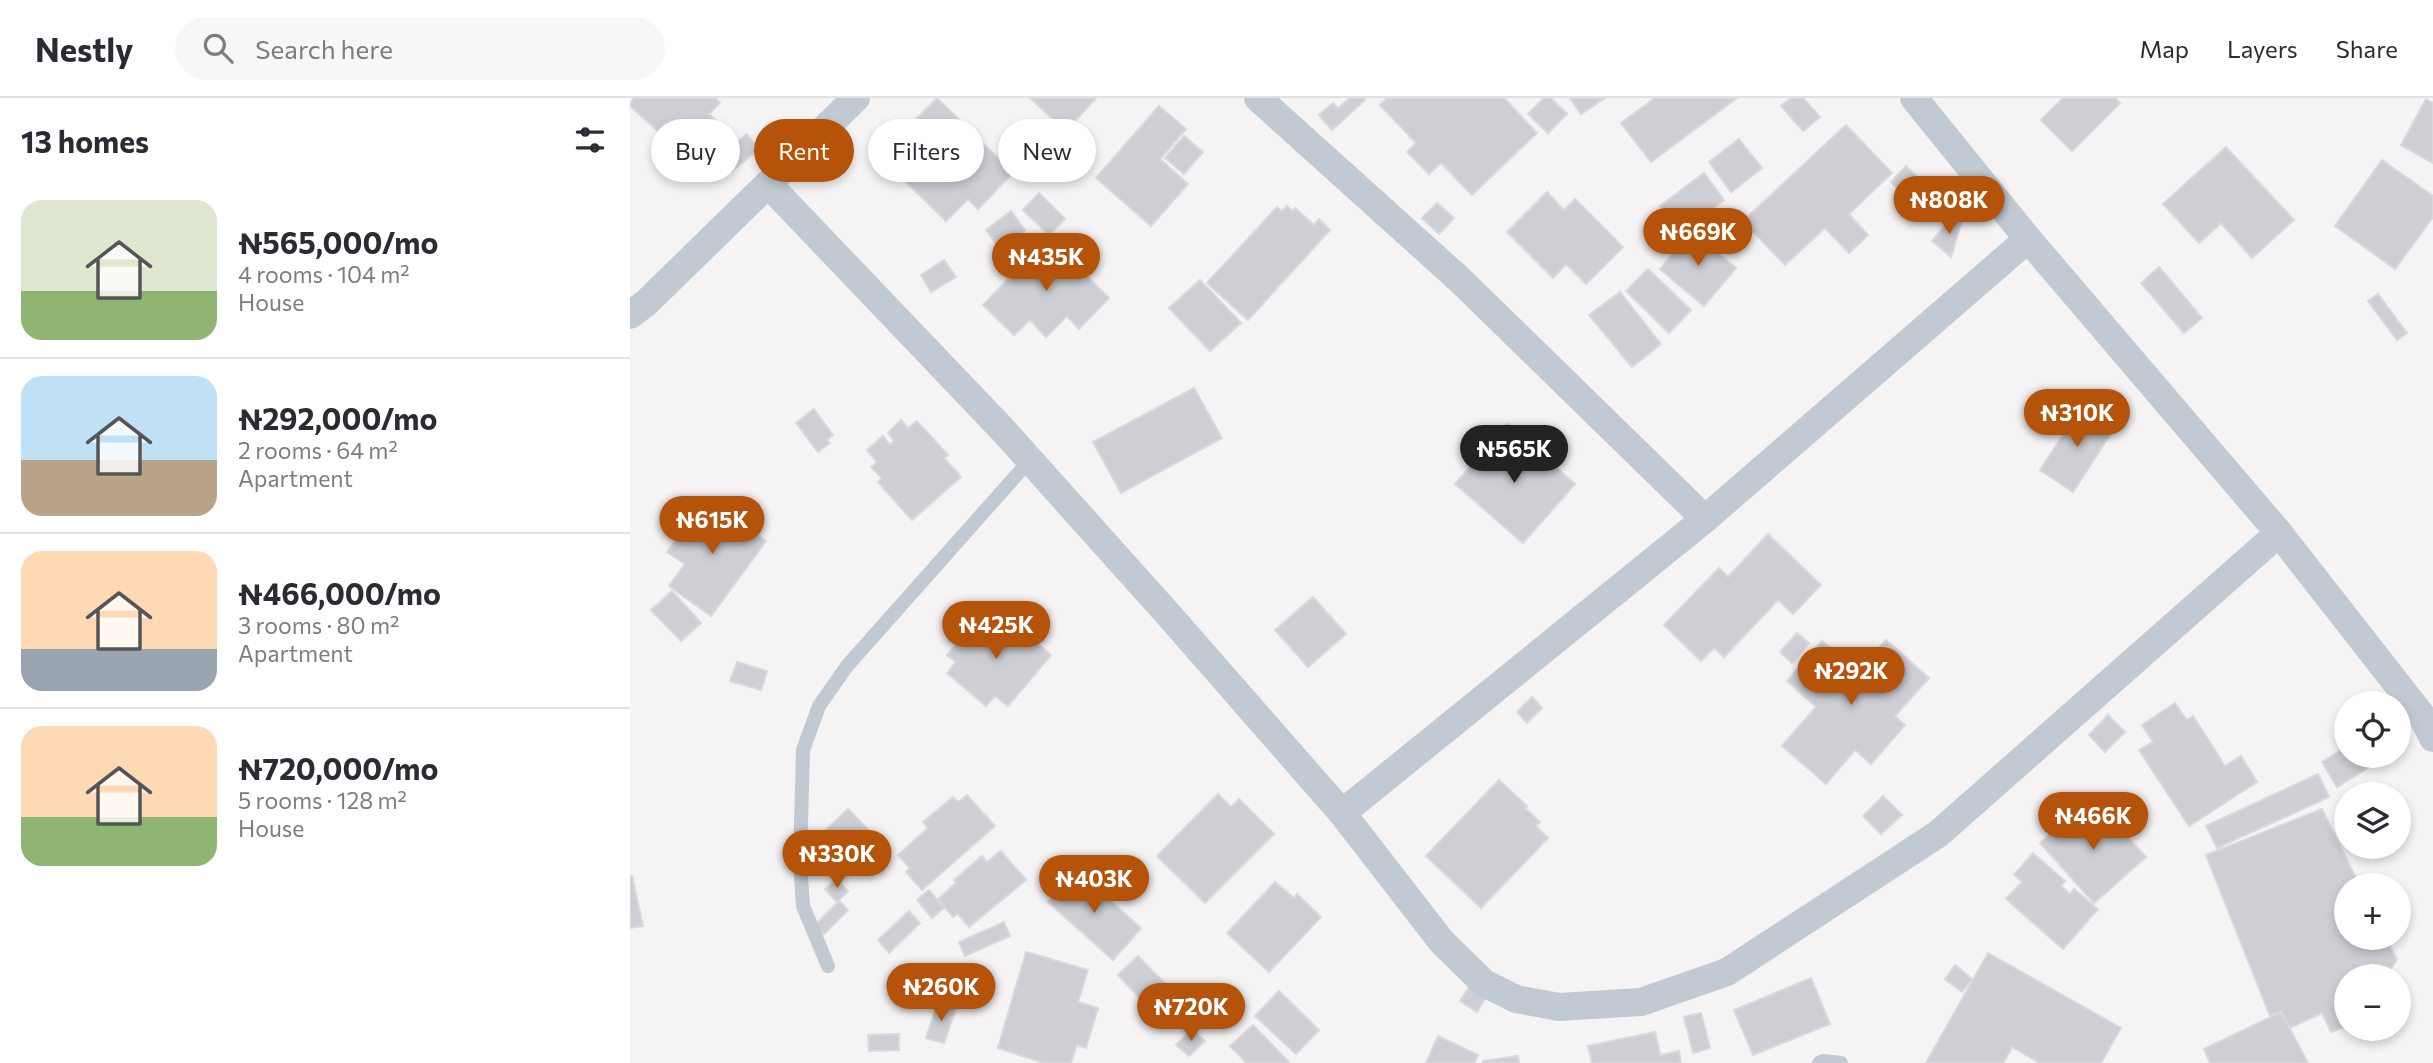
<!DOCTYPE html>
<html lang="en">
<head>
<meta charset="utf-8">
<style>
  body { margin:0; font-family:Commissioner,sans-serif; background:#f7f7f7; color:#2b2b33; height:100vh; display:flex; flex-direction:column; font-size:26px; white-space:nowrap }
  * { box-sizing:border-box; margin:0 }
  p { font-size:23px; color:#7c7c81 }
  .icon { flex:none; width:38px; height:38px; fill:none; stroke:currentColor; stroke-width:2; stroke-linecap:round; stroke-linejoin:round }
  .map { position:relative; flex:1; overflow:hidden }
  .side { display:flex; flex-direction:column; background:#fff; width:630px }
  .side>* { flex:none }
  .top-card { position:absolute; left:21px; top:21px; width:665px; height:63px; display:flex; gap:14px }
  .fabs { position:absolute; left:1704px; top:593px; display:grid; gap:14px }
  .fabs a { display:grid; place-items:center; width:77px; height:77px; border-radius:50%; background:#fff; box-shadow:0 4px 10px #0003; font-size:35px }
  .price { position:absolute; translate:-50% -60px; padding:0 16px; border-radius:24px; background:#b45309; color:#fff; font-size:23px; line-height:46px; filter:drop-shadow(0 2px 4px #0008) }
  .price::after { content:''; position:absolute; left:50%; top:42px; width:21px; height:16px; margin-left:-10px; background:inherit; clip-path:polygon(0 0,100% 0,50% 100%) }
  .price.selected { background:#222; color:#fff }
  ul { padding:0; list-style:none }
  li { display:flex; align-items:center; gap:21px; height:175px; padding:0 21px }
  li+li { border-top:2px solid #e1e1e2 }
  li span { display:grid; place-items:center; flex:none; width:196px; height:140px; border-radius:21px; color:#555 }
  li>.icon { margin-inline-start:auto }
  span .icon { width:84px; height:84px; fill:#fffc; stroke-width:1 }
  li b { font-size:30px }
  h2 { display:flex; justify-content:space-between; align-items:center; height:84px; padding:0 21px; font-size:30px }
  .tag { padding:0 24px; border-radius:32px; background:#fff; box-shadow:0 4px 10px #0003; font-size:24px; line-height:63px }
  .tag.selected { background:#b45309; color:#fff }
  header { display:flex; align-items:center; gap:42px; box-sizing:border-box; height:98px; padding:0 35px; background:#fff; border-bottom:2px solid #e1e1e2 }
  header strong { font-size:33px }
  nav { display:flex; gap:38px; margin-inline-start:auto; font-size:24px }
  .search { width:490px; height:63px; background:#f7f7f7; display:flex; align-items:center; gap:18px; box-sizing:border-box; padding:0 24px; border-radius:38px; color:#7c7c81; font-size:26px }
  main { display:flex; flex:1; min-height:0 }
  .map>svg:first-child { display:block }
  .building { fill:#cdcfd5; stroke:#d7d9de; stroke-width:2 }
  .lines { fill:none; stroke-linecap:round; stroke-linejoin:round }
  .service { stroke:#c1cad2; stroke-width:14 }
  .minor { stroke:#c1cad2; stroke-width:28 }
</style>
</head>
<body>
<header>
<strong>Nestly</strong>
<div class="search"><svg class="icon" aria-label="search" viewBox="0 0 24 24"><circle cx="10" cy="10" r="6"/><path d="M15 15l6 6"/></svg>Search here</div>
<nav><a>Map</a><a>Layers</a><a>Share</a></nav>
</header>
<main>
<section class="side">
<h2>13 homes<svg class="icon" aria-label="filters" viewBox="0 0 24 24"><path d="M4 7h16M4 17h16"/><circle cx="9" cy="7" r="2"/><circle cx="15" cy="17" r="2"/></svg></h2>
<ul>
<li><span style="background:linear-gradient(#dfe7d0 65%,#8fb573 0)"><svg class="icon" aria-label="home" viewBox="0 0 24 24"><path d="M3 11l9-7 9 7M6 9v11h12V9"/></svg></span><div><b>₦565,000/mo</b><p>4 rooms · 104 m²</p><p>House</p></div></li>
<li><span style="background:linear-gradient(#bfe0f5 60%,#b9a48a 0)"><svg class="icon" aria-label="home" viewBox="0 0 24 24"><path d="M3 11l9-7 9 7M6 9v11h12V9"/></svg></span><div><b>₦292,000/mo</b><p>2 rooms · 64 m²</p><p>Apartment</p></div></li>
<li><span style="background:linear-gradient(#ffd9b3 70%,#9aa5b1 0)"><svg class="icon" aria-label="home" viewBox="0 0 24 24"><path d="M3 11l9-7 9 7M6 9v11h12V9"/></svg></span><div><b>₦466,000/mo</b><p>3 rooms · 80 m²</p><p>Apartment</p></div></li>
<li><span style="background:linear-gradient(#ffd9b3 65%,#8fb573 0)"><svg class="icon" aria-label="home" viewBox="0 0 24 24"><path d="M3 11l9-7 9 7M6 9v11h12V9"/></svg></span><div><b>₦720,000/mo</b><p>5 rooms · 128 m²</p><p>House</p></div></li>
</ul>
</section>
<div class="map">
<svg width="1803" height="965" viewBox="0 0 1803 965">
  <rect width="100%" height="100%" fill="#f5f3f3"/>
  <!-- building -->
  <g class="building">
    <path d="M3,0H85L90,4L79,16L91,27L67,54L37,27L30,35L0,8Z"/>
    <path d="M307,0L383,75L348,111L338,101L316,123L275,83L277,81L252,56Z"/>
    <path d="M400,0H466L436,33Z"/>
    <path d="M720,0H733L735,2L702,32L689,17L703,5L708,10Z"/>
    <path d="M757,0H874L907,35L842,97L811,65L799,76L777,54L786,45L750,7Z"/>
    <path d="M914,0H921L937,16L918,35L898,16Z"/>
    <path d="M940,0H975L951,16Z"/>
    <path d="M1025,0H1107L1021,64L991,25Z"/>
    <path d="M1161,0H1173L1190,19L1173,33L1151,8Z"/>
    <path d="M1433,0H1485L1490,5L1442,53L1411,22Z"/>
    <path d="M1796,1L1803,5V65L1771,47Z"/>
    <path d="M529,8L556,31L530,61L558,86L521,128L466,80Z"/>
    <path d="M1216,27L1262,75L1219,116L1238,137L1219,155L1195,130L1155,167L1113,123Z"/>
    <path d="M117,36L129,51L102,73L90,58Z"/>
    <path d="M554,38L573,54L554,76L535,60Z"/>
    <path d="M1109,41L1132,70L1101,94L1079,64Z"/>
    <path d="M1596,49L1664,122L1622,160L1591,125L1569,145L1533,106Z"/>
    <path d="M1752,62L1803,98V119L1765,171L1705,128Z"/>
    <path d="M1276,68L1307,98L1291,114L1261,84Z"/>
    <path d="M1074,75L1094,102L1050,135L1030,108Z"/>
    <path d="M917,94L934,112L945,101L993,149L956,186L936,166L923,180L877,134Z"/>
    <path d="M409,95L435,121L419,137L393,112Z"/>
    <path d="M807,105L824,120L809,136L792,120Z"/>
    <path d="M657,108L663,113L665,110L684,127L689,121L700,132L618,222L577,185L647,109L652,113Z"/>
    <path d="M381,113L395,132L370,151L356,132Z"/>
    <path d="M1324,117L1332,122L1321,159L1302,143Z"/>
    <path d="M1061,133L1106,170L1074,208L1030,171Z"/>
    <path d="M418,140L479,200L449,231L437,218L416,239L400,222L384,237L353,207Z"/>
    <path d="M314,162L326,179L301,194L291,177Z"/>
    <path d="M1529,169L1572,220L1554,235L1511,185Z"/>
    <path d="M1018,171L1061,212L1039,235L996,193Z"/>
    <path d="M570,182L611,225L580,253L539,210Z"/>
    <path d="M990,194L1031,246L1002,269L959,217Z"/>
    <path d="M1748,196L1777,235L1767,242L1738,203Z"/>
    <path d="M564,290L592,340L491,395L463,344Z"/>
    <path d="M1452,308L1485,329L1443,394L1410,372Z"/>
    <path d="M184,311L203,337L197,342L200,345L188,354L166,325Z"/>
    <path d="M271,322L278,330L287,323L318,357L314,360L331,379L282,422L248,384L252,380L241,369L247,364L237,352L253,338L260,347L264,342L258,335Z"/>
    <path d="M877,326L903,348L891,361L903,372L914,359L945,386L893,445L825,386Z"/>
    <path d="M76,400L136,443L81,518L39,488L55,466L37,454Z"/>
    <path d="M1138,436L1191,487L1163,516L1148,502L1094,559L1084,550L1071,563L1034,527L1089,470L1098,479Z"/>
    <path d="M42,493L71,525L51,543L21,512Z"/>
    <path d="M683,499L716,536L678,569L645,532Z"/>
    <path d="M370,519L377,524L379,521L421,557L378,608L365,598L356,608L317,575L326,564L317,557L345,525L350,530L359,520L365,525Z"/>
    <path d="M1167,535L1179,545L1162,565L1150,554Z"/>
    <path d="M1256,542L1299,580L1265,618L1275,627L1241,666L1225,652L1196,686L1152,648L1186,609L1157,583L1192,543L1228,574Z"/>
    <path d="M107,564L137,573L131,592L100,583Z"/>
    <path d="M902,599L912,610L897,625L887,614Z"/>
    <path d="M1545,605L1557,622L1563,618L1595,668L1611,658L1627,684L1559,728L1509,652L1523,644L1512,627Z"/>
    <path d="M1478,617L1495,634L1475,654L1459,637Z"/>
    <path d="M1717,648V658H1757L1707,689L1692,664Z"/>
    <path d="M1688,676L1699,699L1587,750L1576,728Z"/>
    <path d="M869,682L897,708L895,710L910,724L906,728L918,740L851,810L796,758Z"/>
    <path d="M588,696L601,709L609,701L644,736L575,805L527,758Z"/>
    <path d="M337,697L365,728L292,792L276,774L280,770L268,757L298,730L293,724L323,699L328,704Z"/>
    <path d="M1253,698L1272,717L1251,736L1233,718Z"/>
    <path d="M1470,709L1516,759L1464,805L1410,745L1440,718L1443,721L1449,715L1456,722Z"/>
    <path d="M218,711L253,747L222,777L186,741Z"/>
    <path d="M1692,711L1730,788H1717V840H1756L1767,862L1755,878H1717V928L1701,934L1692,915L1660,930L1651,913L1640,918L1576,757Z"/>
    <path d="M371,753L396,782L339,829L328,816L323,819L308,801L326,785L324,782L352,758L357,764Z"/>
    <path d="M1403,755L1435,783L1431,788L1440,796L1444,791L1468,811L1433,851L1376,801L1392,784L1384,777Z"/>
    <path d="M446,772L511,830L483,862L418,804Z"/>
    <path d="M0,778H2L13,828L0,830Z"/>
    <path d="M206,781L218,793L207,804L195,791Z"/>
    <path d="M645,784L664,800L667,796L691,819L639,874L597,835Z"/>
    <path d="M299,792L314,810L302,820L287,802Z"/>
    <path d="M209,803L218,812L194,836L185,827Z"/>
    <path d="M279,813L290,825L259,855L248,842Z"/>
    <path d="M374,824L380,838L335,858L329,844Z"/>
    <path d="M396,854L458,872L448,904L468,910L456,950L447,947L441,965H414L368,950Z"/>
    <path d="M1358,855L1491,930L1471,965H1410L1382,949L1373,965H1296Z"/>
    <path d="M508,858L547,898L527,918L488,877Z"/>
    <path d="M1325,867L1342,881L1332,894L1315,881Z"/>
    <path d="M1181,880L1200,926L1123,957L1104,912Z"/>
    <path d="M317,887L333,893L328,905L312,899Z"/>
    <path d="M841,887L857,898L847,914L830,903Z"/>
    <path d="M649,893L689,932L666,956L625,918Z"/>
    <path d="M308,904L326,910L314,945L296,940Z"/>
    <path d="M1651,914L1678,965H1580L1574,951Z"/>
    <path d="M1071,915L1080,950L1063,955L1054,919Z"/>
    <path d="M623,927L659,964L658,965H617L600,948Z"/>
    <path d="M562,931L575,943L559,958L546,947Z"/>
    <path d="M1025,934L1030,957L1049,953L1051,965H962L958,948Z"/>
    <path d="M269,936V952L239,953L238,937Z"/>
    <path d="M808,938L848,957L844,965H796Z"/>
    <path d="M888,958L889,965H853V963Z"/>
  </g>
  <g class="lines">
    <!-- service -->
    <g class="service">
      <path d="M198,868L173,808L170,763L173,652L189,608L217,568L400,362"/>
      <path d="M1189,965L1193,963L1211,965"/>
    </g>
    <!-- minor -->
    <g class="minor">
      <path d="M628,0L830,182L1075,421"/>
      <path d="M1284,0L1398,141L1649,435L1792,618L1803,640"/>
      <path d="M138,86L372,331L537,515L712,715L812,844L854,885L886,901L929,909L1011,904L1097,874L1308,736L1649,435"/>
      <path d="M0,217L16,205L226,0"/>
      <path d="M712,715L1075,421L1398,141"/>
    </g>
  </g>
</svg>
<div class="fabs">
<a><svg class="icon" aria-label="locate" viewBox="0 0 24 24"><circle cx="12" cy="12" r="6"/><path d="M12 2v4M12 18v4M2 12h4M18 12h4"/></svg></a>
<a><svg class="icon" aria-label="layers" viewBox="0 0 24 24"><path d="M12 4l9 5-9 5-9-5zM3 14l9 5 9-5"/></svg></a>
<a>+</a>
<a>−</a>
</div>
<b class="price" style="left:1319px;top:138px">₦808K</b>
<b class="price" style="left:1068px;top:170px">₦669K</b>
<b class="price" style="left:416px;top:195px">₦435K</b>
<b class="price" style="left:1447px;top:351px">₦310K</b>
<b class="price selected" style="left:884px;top:387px">₦565K</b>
<b class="price" style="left:82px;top:458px">₦615K</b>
<b class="price" style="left:366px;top:563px">₦425K</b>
<b class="price" style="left:1221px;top:609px">₦292K</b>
<b class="price" style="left:1463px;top:754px">₦466K</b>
<b class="price" style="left:207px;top:792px">₦330K</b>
<b class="price" style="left:464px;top:817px">₦403K</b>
<b class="price" style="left:311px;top:925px">₦260K</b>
<b class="price" style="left:561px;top:945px">₦720K</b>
<div class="top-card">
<a class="tag">Buy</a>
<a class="tag selected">Rent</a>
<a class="tag">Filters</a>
<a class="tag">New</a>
</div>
</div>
</main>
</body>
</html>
